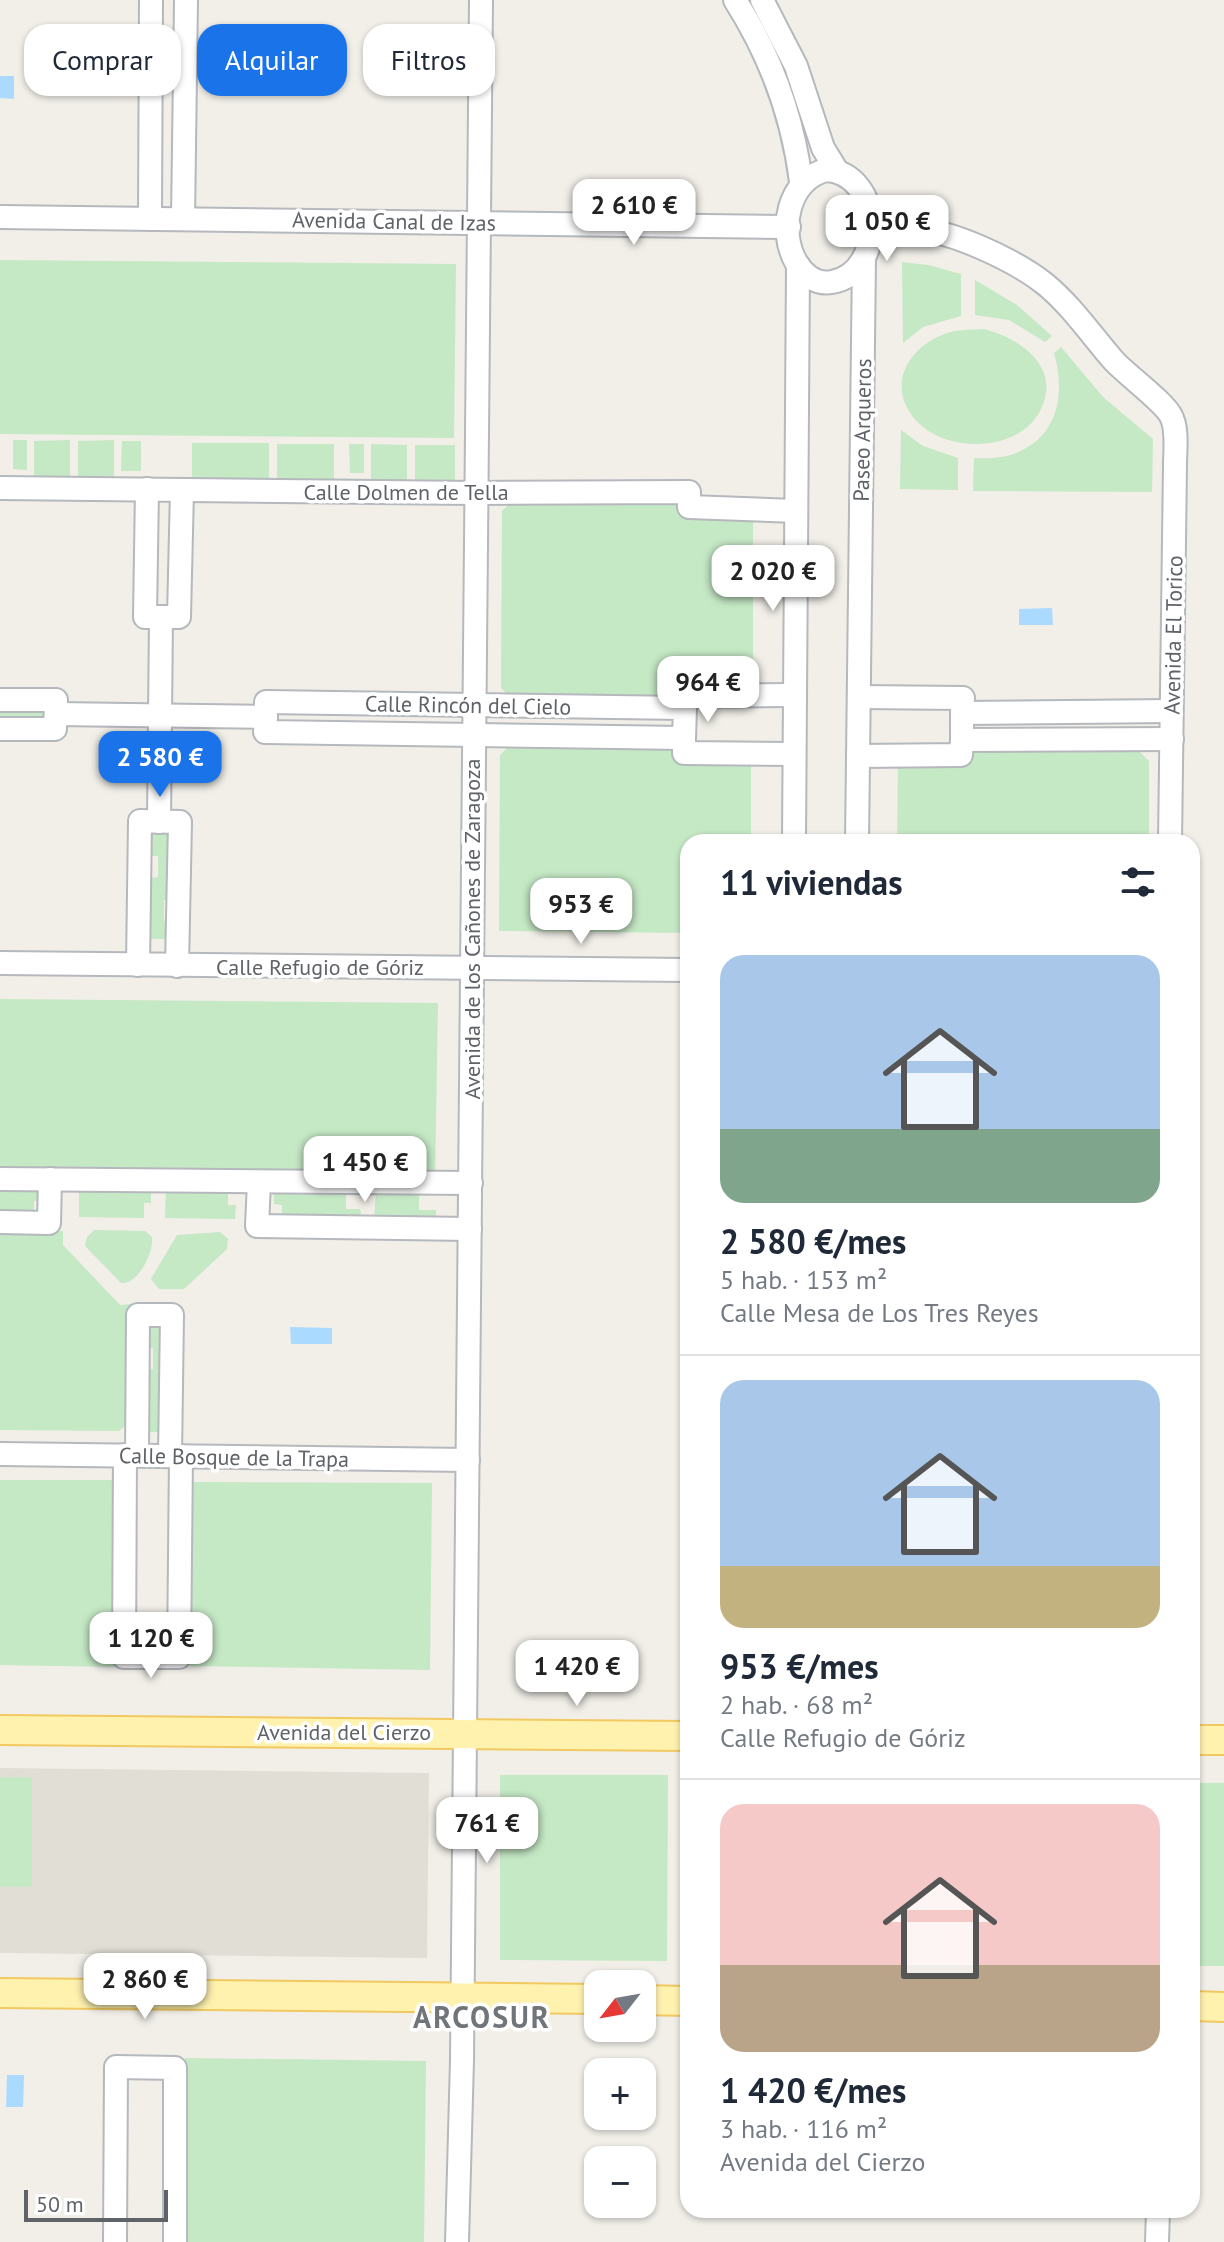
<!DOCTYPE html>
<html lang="es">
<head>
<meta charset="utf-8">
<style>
  body { margin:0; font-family:"PT Sans",sans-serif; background:#f6f6f7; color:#1f2937; height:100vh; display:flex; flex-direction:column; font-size:30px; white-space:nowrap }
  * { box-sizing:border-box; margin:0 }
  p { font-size:26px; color:#747a83 }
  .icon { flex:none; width:44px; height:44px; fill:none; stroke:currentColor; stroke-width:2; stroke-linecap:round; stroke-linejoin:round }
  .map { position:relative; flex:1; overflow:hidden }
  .side { position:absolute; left:680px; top:834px; width:520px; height:1384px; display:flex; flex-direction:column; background:#fff; border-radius:24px; box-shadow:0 2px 6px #0004 }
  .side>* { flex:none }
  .guide { position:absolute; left:24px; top:24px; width:536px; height:72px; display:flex; gap:16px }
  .needle { width:52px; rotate:239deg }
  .tools { position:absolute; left:584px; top:1970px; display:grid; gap:16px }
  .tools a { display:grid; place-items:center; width:72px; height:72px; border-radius:16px; background:#fff; box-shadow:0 2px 6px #0004; font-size:40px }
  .scale { position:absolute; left:24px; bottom:20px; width:144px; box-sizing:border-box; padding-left:8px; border:4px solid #5f6368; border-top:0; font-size:22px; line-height:28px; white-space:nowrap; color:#5f6368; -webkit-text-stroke:6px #fff; paint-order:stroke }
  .price { position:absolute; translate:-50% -68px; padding:0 18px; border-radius:16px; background:#fff; color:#222; font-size:26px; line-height:52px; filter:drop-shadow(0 2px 4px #0008) }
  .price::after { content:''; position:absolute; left:50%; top:48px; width:24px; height:18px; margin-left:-12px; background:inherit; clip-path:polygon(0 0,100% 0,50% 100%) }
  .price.selected { background:#1a73e8; color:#fff }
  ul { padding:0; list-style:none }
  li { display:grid; align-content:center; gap:16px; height:424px; padding:0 40px }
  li+li { border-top:2px solid #e0e1e3 }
  li span { display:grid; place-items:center; height:248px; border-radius:24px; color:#555 }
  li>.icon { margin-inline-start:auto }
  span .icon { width:144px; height:144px; fill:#fffc; stroke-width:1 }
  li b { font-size:34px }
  h2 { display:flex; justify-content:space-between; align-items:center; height:96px; padding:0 40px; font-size:34px }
  .pill { padding:0 28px; border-radius:24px; background:#fff; box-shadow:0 2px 6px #0004; font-size:28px; line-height:72px }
  .pill.selected { background:#1a73e8; color:#fff }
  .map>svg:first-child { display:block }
  .education { fill:#e1ded6 }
  .green { fill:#c5e8c5 }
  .water { fill:#aadaff }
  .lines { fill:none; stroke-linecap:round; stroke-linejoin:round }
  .minor-casing { stroke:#b5b8bc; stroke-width:26 }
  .major-casing { stroke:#f2c960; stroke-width:32 }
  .minor { stroke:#fff; stroke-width:22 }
  .major { stroke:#fff2af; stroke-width:28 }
  .labels { text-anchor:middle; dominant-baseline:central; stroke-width:7; stroke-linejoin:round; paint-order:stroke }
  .street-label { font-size:22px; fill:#5f6368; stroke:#fff }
  .district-label { font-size:30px; font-weight:bold; letter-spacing:2px; fill:#70757a; stroke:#fff }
</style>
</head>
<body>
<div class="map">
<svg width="1224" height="2242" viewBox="0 0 1224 2242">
  <rect width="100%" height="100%" fill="#f1efe8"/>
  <!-- education -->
  <path class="education" d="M0,1768L429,1773L427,1958L0,1953Z"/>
  <!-- green -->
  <g class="green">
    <path d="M0,260L456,264L454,438L0,434Z"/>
    <path d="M902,262L928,265L961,274V316L923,327L903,343Z"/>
    <path d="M975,280L1017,305L1052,336L1045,342L1009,320L975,315Z"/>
    <path d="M984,329C1020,338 1063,368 1040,411C1019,451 954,453 922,426C886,395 901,352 942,335C955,329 970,330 984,329Z"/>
    <path d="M1061,347L1103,397L1153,439L1152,492L973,491L974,458C1041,463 1072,415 1054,353Z"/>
    <path d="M901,430L923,446L958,458V490L900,489Z"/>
    <path d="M13,440H27V470L13,469Z"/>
    <path d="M70,440V481H34V441Z"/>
    <path d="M114,440V481H78V441Z"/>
    <path d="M122,441H141V471H121Z"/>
    <rect x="192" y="443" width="77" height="40"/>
    <path d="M277,444H334V483L277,482Z"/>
    <path d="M349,444H364V473H350Z"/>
    <path d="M371,444L407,445V485H371Z"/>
    <path d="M415,445H455V485L415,484Z"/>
    <path d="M515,499L681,501L753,515V687L679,702L512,699L501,688L502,511Z"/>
    <path d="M0,709L47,710L46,723H0Z"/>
    <path d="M512,743L679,745L751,761V842H688V933L499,931L500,755Z"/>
    <path d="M970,748L1138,750L1149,761V842H897L898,763H969Z"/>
    <path d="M151,833H172L171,899L164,900V921H171L170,939H151V878L158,877V856H151Z"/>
    <path d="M0,999L438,1003L435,1177L0,1172Z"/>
    <path d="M0,1186L41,1187V1201H34V1215H0Z"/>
    <path d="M79,1188L151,1189V1203H144V1218L79,1217Z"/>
    <path d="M166,1189L228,1190V1205H236L235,1219L165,1218Z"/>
    <path d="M274,1189L346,1190V1209H360L362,1219L282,1217V1205L274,1204Z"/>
    <path d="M376,1191H419V1210H436V1220H374Z"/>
    <path d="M0,1230L63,1231V1245L120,1305L132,1304L131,1421L119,1431L0,1430Z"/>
    <path d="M94,1230L145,1231L152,1237C154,1252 138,1285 121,1283L85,1246L87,1237Z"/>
    <path d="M220,1232L228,1239L227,1249L184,1289H159L151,1279L177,1235Z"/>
    <path d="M147,1327H166L165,1389H158V1412H166V1432H146L147,1369H153V1348L147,1347Z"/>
    <path d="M0,1480H118L117,1667L0,1665Z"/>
    <path d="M191,1482L432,1483L430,1670L190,1666Z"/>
    <path d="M500,1775H668L667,1961L500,1960Z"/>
    <rect x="0" y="1777" width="32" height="110"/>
    <path d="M1199,1783H1224V1966H1197Z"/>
    <path d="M185,2058L426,2061L424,2242H183Z"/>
  </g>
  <!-- water -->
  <g class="water">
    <path d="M0,76H14V99L0,98Z"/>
    <path d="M1052,608L1053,625H1019V609Z"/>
    <path d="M290,1327L332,1328V1344H291Z"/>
    <path d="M7,2075H24L23,2107H6Z"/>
  </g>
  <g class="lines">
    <!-- minor casing -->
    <g class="minor-casing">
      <g id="minor">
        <path d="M735,0C770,55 793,118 801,182"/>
        <path d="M762,0L796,66L823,148L837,171"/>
        <path d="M826,170C883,173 887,272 832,282C816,285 804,275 796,262C778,230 788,180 826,170Z"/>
        <path d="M0,217L789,227"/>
        <path d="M150,219L151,0"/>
        <path d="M183,219L186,0"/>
        <path d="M870,236C884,233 898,229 912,229C950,229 1016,261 1045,284C1072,306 1092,336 1114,361C1127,375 1165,403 1171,416C1178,429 1175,451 1175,465L1170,842"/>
        <path d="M0,488L475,493L689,492V507L796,511"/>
        <path d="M147,489L145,617H179L182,490"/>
        <path d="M859,697L963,698L962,713"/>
        <path d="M0,700H56L55,729H0"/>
        <path d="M266,702L685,708L684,738L265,732Z"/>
        <path d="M685,708V696L795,695"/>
        <path d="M1171,711L962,713V740L1172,739"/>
        <path d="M56,714L266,717"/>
        <path d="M684,738V753L794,754"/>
        <path d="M858,756L961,755L962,740"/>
        <path d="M159,822L161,617"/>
        <path d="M794,842L798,265"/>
        <path d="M857,842L864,259"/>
        <path d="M0,963L688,970"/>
        <path d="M138,965L140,821L180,822L177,966"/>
        <path d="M0,1179L471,1183"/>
        <path d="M259,1182L257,1226L470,1229"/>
        <path d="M0,1222L49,1223L50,1179"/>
        <path d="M0,1454L468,1460"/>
        <path d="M125,1455L124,1657H179L181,1456"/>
        <path d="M137,1455L138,1315H172L170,1456"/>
        <path d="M115,2242L116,2067L175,2068V2242"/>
        <path d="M457,2242L462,2060L481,0"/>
        <path d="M1157,2242L1158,2210"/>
      </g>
    </g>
    <!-- major casing -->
    <g class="major-casing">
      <g id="major">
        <path d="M0,1730L688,1736"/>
        <path d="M1192,1740H1224"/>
        <path d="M0,1993L598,1999"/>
        <path d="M642,2000L688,2001"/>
        <path d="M1192,2006L1224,2007"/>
      </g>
    </g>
    <!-- minor -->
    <use href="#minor" class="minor"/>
    <!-- major -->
    <use href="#major" class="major"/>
  </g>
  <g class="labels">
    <!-- street labels -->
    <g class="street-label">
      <text transform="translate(394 221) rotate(1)">Avenida Canal de Izas</text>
      <text transform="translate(862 430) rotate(-89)">Paseo Arqueros</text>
      <text x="406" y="492">Calle Dolmen de Tella</text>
      <text transform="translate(1173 635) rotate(-89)">Avenida El Torico</text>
      <text transform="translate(468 705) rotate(1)">Calle Rincón del Cielo</text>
      <text transform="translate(472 929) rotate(-90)">Avenida de los Cañones de Zaragoza</text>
      <text x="320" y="967">Calle Refugio de Góriz</text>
      <text transform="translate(234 1457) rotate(1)">Calle Bosque de la Trapa</text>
      <text x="344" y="1732">Avenida del Cierzo</text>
    </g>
    <!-- district labels -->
    <g class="district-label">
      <text x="482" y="2016">ARCOSUR</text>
    </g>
  </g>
</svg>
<div class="tools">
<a><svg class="needle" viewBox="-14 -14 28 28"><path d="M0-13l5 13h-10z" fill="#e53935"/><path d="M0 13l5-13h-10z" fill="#747a83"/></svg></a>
<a>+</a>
<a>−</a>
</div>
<div class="scale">50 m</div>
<b class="price" style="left:634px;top:247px">2 610 €</b>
<b class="price" style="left:887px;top:263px">1 050 €</b>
<b class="price" style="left:773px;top:613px">2 020 €</b>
<b class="price" style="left:708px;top:724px">964 €</b>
<b class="price selected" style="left:160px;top:799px">2 580 €</b>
<b class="price" style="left:581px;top:946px">953 €</b>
<b class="price" style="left:365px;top:1204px">1 450 €</b>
<b class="price" style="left:151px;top:1680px">1 120 €</b>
<b class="price" style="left:577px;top:1708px">1 420 €</b>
<b class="price" style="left:487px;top:1865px">761 €</b>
<b class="price" style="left:145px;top:2021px">2 860 €</b>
<div class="guide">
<a class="pill">Comprar</a>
<a class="pill selected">Alquilar</a>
<a class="pill">Filtros</a>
</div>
<section class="side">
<h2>11 viviendas<svg class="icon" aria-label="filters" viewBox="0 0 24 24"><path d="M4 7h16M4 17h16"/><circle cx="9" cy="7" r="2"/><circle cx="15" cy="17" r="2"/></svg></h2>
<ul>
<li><span style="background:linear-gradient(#a9c7e8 70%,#7fa58c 0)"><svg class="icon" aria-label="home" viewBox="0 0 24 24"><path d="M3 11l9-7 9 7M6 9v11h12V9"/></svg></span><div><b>2 580 €/mes</b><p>5 hab. · 153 m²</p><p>Calle Mesa de Los Tres Reyes</p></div></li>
<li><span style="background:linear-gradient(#a9c7e8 75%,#c2b280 0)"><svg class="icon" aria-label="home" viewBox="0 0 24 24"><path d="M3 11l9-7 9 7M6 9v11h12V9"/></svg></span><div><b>953 €/mes</b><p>2 hab. · 68 m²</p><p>Calle Refugio de Góriz</p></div></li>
<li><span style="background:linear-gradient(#f6c9c9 65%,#b9a48a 0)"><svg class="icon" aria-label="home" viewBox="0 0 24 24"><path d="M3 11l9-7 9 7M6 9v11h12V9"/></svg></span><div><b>1 420 €/mes</b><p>3 hab. · 116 m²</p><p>Avenida del Cierzo</p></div></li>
</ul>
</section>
</div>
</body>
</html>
